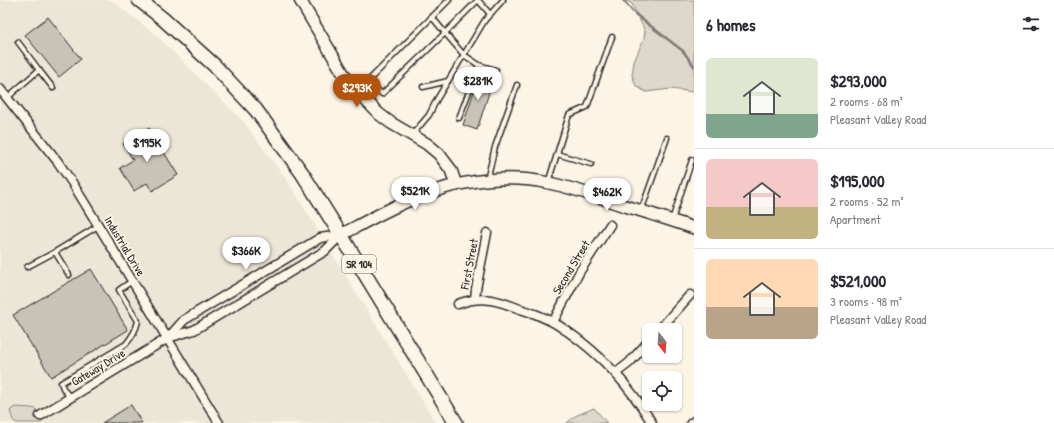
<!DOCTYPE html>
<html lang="en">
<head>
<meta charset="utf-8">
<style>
  body { margin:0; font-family:"Patrick Hand",sans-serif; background:#f7f7f7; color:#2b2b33; height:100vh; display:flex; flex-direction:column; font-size:15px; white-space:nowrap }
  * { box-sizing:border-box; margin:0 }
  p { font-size:13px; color:#7c7c81 }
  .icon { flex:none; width:22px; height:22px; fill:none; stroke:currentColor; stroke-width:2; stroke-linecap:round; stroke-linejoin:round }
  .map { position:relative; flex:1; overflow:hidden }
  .panel { display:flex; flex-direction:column; background:#fff; width:360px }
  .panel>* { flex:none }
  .needle { width:26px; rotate:163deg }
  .buttons { position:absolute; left:642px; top:323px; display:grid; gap:8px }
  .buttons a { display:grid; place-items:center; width:40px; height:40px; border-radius:6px; background:#fff; box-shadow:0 1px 3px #0004; font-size:20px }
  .price { position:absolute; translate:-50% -34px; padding:0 9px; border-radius:14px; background:#fff; color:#222; font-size:13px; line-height:26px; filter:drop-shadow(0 1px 2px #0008) }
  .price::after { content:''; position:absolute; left:50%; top:24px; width:12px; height:9px; margin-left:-6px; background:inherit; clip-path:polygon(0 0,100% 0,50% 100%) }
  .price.on { background:#b45309; color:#fff }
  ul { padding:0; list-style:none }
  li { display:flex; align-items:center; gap:12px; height:100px; padding:0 12px }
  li+li { border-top:1px solid #e1e1e2 }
  li span { display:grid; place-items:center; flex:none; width:112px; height:80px; border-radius:6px; color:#555 }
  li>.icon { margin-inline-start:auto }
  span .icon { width:48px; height:48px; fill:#fffc; stroke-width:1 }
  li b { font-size:17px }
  h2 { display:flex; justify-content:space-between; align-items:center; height:48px; padding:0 12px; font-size:17px }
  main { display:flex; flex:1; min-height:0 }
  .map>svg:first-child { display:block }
  .built { fill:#ece6d7 }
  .green { fill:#ded8ca; stroke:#84827a }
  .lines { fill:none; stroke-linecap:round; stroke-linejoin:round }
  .stream { stroke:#7d7b74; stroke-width:2.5 }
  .building { fill:#c8c3b7; stroke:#2b2b2b }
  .lane-casing { stroke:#2b2b2b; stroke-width:7 }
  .street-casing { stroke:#2b2b2b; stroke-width:11 }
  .secondary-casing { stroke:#2b2b2b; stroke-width:14 }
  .primary-casing { stroke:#2b2b2b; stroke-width:16 }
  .lane { stroke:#fcf5e5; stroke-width:4 }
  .street { stroke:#fcf5e5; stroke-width:8 }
  .secondary { stroke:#fcf5e5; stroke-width:11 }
  .primary { stroke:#fcf5e5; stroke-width:13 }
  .labels { text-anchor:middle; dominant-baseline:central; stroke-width:3.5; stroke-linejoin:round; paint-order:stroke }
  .shield { fill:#fcf5e5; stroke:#6a6863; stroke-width:1 }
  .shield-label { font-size:11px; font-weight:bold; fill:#2b2b2b }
  .street-label { font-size:12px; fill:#2b2b2b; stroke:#fcf5e5 }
</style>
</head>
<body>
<main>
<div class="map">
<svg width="694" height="423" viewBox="0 0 694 423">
  <rect width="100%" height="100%" fill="#fcf5e5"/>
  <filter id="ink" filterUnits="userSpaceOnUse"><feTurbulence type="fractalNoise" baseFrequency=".025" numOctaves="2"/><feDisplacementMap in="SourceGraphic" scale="8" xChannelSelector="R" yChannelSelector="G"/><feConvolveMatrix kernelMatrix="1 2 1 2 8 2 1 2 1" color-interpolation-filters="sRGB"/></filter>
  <g filter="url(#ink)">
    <!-- built -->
    <path class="built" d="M0,0H111L155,34L243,121L289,183L436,423H0Z"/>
    <!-- green -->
    <g class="green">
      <path d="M625,0H694V92L671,89L646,92L636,86L632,75L634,62L644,38L645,31L632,4Z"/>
      <path d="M16,407C23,408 29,407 36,409L37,410V415L42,423H16L13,420L10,411L13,408Z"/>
      <path d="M594,408L607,423H567L575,416Z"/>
    </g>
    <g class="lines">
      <!-- stream -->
      <path class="stream" d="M623,0L635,14L683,51L694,66"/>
    </g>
    <!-- building -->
    <g class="building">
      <path d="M48,17L81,59L59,77L25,35Z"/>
      <path d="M480,73L494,77L477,130L463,125Z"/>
      <path d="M149,128L178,175L152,191L147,183L134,191L120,168L133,160L123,144Z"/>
      <path d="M91,269L128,330L51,377L13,315Z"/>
      <path d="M131,405L142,423H102Z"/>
    </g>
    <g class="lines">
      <!-- lane casing -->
      <g class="lane-casing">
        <g id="lane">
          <path d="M449,0L368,81L382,94L445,33L464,55L479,65L496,70"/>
          <path d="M478,0L490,14"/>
          <path d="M432,17L445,33L478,0"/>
          <path d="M18,42L39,70"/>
          <path d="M423,87L448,81"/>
          <path d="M7,98L17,89L39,70L53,88"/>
          <path d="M459,118L479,65"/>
          <path d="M412,135L429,115L437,99L485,20L503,0"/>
          <path d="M557,154L591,164"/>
          <path d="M487,180L495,147L517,85"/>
          <path d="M548,183L569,115L587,107L612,37"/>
          <path d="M641,211L667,138"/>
          <path d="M672,220L692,160"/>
          <path d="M55,252L69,275"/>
          <path d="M27,267L55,252L98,226"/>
          <path d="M70,398L63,388L61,383L126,344C132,337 136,331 138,321L119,290L132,281"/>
        </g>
      </g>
      <!-- street casing -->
      <g class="street-casing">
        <g id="street">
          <path d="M0,89L58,162L73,184L219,423"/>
          <path d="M475,299L476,289L487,233"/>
          <path d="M458,304C482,295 497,300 520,309C531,312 541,316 551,321C557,324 562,328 567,331C603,356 630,386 652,423"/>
          <path d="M553,322L580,271L610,225"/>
          <path d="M659,330L690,295"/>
          <path d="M168,338L184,320L320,238L341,235"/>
          <path d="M616,373L629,363L649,341"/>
          <path d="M40,416L168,338L194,330L325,251L341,235"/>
          <path d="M691,423L694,421"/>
        </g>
      </g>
      <!-- secondary casing -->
      <g class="secondary-casing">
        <g id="secondary">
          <path d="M300,0L343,73L354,88L379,114L391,123L427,144L439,154L451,170L456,185"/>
          <path d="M341,235C371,219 400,202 432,192C469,179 511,175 549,183C574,188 598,197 622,205C646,212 670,220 694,228"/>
        </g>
      </g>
      <!-- primary casing -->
      <g class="primary-casing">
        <path id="primary" d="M139,0L162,18L214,65L256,110L302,173L341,235L456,423"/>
      </g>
      <!-- lane -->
      <use href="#lane" class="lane"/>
      <!-- street -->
      <use href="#street" class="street"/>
      <!-- secondary -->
      <use href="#secondary" class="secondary"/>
      <!-- primary -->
      <use href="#primary" class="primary"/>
    </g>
  </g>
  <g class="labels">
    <!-- shield labels -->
    <rect class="shield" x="342" y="255" width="34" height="18" rx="3"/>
    <g class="shield-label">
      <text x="359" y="264">SR 104</text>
    </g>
    <!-- street labels -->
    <g class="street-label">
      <text transform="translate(125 246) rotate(59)">Industrial Drive</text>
      <text transform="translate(469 264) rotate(-79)">First Street</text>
      <text transform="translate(571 267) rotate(-59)">Second Street</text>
      <text transform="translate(98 367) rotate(-31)">Gateway Drive</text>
    </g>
  </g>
</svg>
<div class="buttons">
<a><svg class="needle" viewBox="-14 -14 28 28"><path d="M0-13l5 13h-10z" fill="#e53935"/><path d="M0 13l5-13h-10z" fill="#7c7c81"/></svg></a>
<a><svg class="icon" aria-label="locate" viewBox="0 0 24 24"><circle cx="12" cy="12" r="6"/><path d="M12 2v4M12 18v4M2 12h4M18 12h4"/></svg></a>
</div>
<b class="price" style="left:478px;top:101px">$281K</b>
<b class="price on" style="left:357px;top:108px">$293K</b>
<b class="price" style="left:147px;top:163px">$195K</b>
<b class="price" style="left:415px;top:211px">$521K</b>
<b class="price" style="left:607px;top:212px">$462K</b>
<b class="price" style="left:246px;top:271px">$366K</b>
</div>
<section class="panel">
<h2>6 homes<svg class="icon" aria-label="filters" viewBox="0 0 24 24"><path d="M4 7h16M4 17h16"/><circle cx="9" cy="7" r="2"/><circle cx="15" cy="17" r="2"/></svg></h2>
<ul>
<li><span style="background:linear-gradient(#dfe7d0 70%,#7fa58c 0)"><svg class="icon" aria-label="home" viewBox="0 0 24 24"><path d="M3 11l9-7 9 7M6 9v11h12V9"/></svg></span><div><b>$293,000</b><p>2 rooms · 68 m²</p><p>Pleasant Valley Road</p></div></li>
<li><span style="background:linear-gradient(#f6c9c9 60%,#c2b280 0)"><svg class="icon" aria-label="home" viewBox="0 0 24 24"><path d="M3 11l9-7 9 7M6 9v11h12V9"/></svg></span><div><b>$195,000</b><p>2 rooms · 52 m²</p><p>Apartment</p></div></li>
<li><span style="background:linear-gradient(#ffd9b3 60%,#b9a48a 0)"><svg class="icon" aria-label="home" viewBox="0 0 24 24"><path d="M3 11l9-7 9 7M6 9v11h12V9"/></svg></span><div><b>$521,000</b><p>3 rooms · 98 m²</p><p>Pleasant Valley Road</p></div></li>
</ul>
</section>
</main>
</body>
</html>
